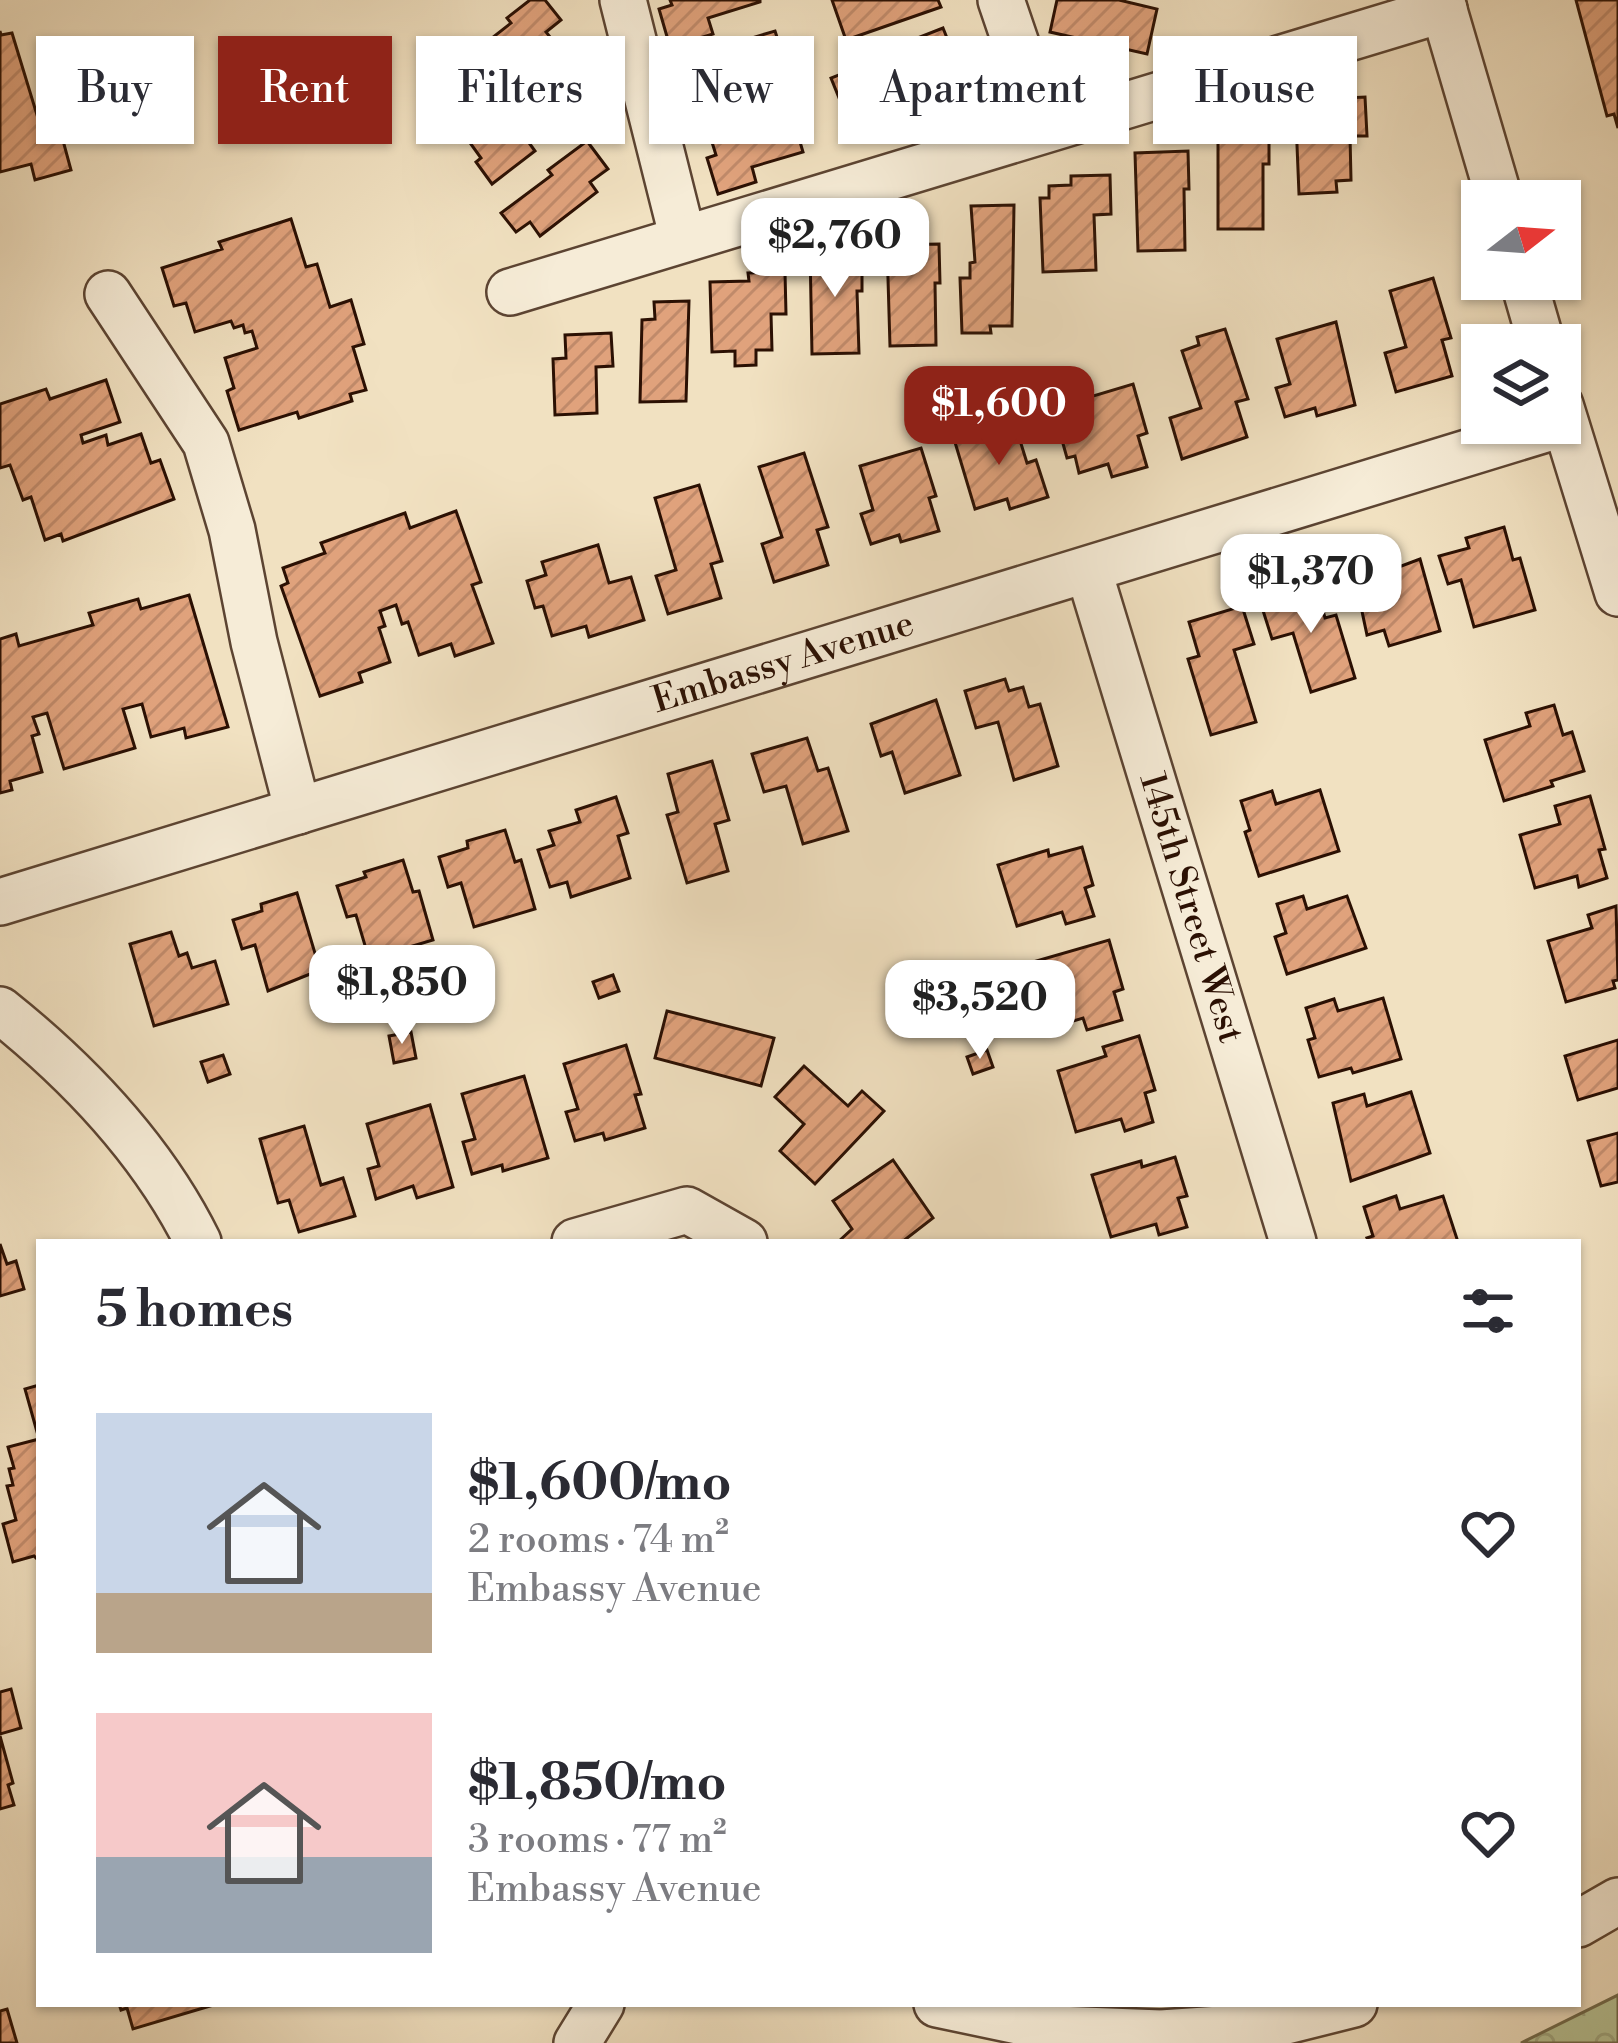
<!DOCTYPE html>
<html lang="en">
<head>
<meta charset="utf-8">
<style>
  body { margin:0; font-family:"Libre Bodoni",serif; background:#f2f2f3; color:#2b2b33; height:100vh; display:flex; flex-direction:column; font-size:45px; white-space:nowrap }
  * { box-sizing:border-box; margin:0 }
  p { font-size:39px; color:#7c7c81 }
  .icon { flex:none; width:66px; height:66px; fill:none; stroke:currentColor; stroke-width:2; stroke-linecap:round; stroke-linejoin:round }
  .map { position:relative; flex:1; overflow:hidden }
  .side { position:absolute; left:36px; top:1239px; width:1545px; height:768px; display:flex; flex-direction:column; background:#fff; border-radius:0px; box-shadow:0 3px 9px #0004 }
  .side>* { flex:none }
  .top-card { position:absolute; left:36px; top:36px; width:1548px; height:108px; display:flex; gap:24px }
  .needle { width:78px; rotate:73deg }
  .controls { position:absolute; left:1461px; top:180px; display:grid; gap:24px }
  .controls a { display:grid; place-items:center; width:120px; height:120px; border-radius:0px; background:#fff; box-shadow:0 3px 9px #0004; font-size:60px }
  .price { position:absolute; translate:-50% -102px; padding:0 27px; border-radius:24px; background:#fff; color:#222; font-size:39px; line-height:78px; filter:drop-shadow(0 3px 6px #0008) }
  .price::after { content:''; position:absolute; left:50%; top:72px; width:36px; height:27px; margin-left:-18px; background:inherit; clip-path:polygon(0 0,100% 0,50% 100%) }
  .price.active { background:#8f2418; color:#fff }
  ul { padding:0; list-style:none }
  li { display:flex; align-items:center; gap:36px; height:300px; padding:0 60px }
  li span { display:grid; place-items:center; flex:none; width:336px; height:240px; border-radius:0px; color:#555 }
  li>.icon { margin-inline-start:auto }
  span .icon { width:144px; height:144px; fill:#fffc; stroke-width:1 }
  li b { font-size:51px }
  h2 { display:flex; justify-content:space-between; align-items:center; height:144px; padding:0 60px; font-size:51px }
  .tag { padding:0 42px; border-radius:0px; background:#fff; box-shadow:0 3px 9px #0004; font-size:42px; line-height:108px }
  .tag.active { background:#8f2418; color:#fff }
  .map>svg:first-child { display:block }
  .park { fill:url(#park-crowns); stroke:#716a4c; stroke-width:3 }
  .building { fill:url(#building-hatch); stroke:#2b1003; stroke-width:3 }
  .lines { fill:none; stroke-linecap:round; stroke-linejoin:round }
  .minor-casing { stroke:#5c4432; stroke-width:50 }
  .minor { stroke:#f6ecd7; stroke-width:45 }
  .labels { text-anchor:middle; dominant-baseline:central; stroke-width:9; stroke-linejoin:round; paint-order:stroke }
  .street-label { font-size:36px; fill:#2b1003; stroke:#f6ecd7 }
</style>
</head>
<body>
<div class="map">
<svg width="1618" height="2043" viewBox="0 0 1618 2043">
  <defs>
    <pattern id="park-crowns" width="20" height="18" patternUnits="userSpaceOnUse" patternTransform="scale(3)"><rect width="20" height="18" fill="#b7c395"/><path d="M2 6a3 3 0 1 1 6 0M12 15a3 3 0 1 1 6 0" fill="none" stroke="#9ea67f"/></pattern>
    <pattern id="building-hatch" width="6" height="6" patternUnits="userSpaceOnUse" patternTransform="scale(3)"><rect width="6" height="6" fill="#e0a27c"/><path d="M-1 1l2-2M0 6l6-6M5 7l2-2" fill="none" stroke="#c08a6a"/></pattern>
  </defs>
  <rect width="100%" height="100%" fill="#f1e1c1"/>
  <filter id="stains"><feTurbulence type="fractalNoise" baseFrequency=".00167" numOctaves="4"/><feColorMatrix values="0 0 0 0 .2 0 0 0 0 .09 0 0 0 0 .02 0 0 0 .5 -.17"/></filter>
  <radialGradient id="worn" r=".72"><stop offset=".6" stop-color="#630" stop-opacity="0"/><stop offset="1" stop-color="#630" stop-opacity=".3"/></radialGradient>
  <!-- park -->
  <path class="park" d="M1618,1995V2043H1521Z"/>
  <!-- building -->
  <g class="building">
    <path d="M530,0H545L561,20L546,32L554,42L498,84L485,67L480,70L469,56L511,23L507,18Z"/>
    <path d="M670,0H760V2L708,18L713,34L670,47L659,9L672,5Z"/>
    <path d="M832,0H938L941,7L846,40Z"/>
    <path d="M1057,0H1119L1157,9L1147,54L1050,32Z"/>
    <path d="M1576,0H1618V128L1614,114L1607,116Z"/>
    <path d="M943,28L959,68L896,93L900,104L850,125L831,78L900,51L897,46Z"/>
    <path d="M0,31L1,35L12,33L44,138L61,133L71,170L35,180L31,164L0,172Z"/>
    <path d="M775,31L789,74L730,92L732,99L695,110L679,60Z"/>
    <path d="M560,66L584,98L527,140L535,151L492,184L476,162L481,158L468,140Z"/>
    <path d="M754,97L758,110L788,101L803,152L752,167L756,182L718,194L707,158L716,155L707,126L735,118L730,104Z"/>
    <path d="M1365,97L1367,136H1350L1351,180L1336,181L1337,192L1299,194L1296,121H1304V109L1326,108L1325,99Z"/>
    <path d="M1229,128H1269V164H1263V229H1218V142H1229Z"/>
    <path d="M587,141L608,169L590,182L597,192L540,236L530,222L516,232L501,213L552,175L548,170Z"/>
    <path d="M1188,151L1189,189H1184L1185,250L1138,251L1135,153Z"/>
    <path d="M1110,175L1111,214L1094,215L1096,270L1043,272L1040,198H1049V186L1071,185V176Z"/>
    <path d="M1014,205L1012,326H990L991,333H962L960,278H970V263L975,262L971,206Z"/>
    <path d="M291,219L306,267L317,264L330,307L351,300L364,344L353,347L366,390L350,394L352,401L299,418L297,412L239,430L227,391L234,388L225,358L257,348L252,331L245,333L243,325L234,328L231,321L195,332L186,303L174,306L162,268L222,249L219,242Z"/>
    <path d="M939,244L940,283H935L936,345L890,346L887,245Z"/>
    <path d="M862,248V291H857L859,353L812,354L810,249Z"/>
    <path d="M785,272L786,314H771L772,350H756V365L735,366V351L712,352L710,282L749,281L748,273Z"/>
    <path d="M1433,278L1451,338L1442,340L1452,376L1396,392L1385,353L1406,347L1390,291Z"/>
    <path d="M689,301L686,401L640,402L642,320L655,319L654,302Z"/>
    <path d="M1336,322L1355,405L1317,416L1315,408L1285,417L1276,388L1290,384L1277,339Z"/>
    <path d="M1225,329L1248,399L1236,402L1247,437L1182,459L1170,418L1201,408L1182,351L1199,345L1197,337Z"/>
    <path d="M611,333L613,366L596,367L597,413L555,415L553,359L566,358L565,335Z"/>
    <path d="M106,380L120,422L81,435L83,443L106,435L108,445L141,434L151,463L160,460L174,499L63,541L61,534L45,540L31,497L23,500L10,465L0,468V404L46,389L50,399Z"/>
    <path d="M1133,384L1147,433L1138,436L1147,467L1112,477L1108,464L1079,473L1075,456L1067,458L1053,408Z"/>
    <path d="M1014,421L1027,463L1036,460L1048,497L1010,509L1007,499L975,509L954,439Z"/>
    <path d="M921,448L936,496L929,498L939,531L901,542L899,535L871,544L861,514L873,510L860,466Z"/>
    <path d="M804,453L828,527L817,530L828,565L774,582L762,544L782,537L759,467Z"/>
    <path d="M699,485L722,561L711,564L721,598L668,614L656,576L676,570L655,498Z"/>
    <path d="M456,511L481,582L472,585L493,643L455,656L451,644L419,655L408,622L402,624L396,605L380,611L385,626L379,628L390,662L359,673L362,682L320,696L281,586L288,583L283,568L325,553L321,543L405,513L410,528Z"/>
    <path d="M1504,527L1513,560L1520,558L1535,610L1474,627L1461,580L1448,584L1439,556L1469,548L1466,538Z"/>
    <path d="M598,545L609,583L631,577L644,620L589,637L586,626L552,636L543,606L535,608L527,581L546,575L542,562Z"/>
    <path d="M1420,559L1440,631L1389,646L1384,630L1367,635L1356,583Z"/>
    <path d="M1316,585L1325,618L1336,615L1355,678L1311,692L1293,633L1272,639L1260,601Z"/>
    <path d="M189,595L228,727L186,738L184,728L151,737L142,704L123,709L135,748L64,769L47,713L33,717L39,734L32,736L42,772L10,781L12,790L0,793V639L16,634L19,646L93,625L89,613L138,599L141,609Z"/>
    <path d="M1242,606L1254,644L1234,650L1256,722L1211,735L1188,659L1199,656L1189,622Z"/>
    <path d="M1005,679L1009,691L1023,687L1029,707L1040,704L1058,766L1014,780L998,722L976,728L965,691Z"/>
    <path d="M936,700L960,775L905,793L892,752L881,756L871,724Z"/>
    <path d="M1554,705L1563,735L1572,732L1584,771L1551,781L1553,786L1504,801L1485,740L1530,726L1526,713Z"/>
    <path d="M807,738L818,771L828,768L848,831L803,844L786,786L764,792L752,754Z"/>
    <path d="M712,761L729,820L715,824L728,871L687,883L667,815L678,812L668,774Z"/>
    <path d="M1320,790L1339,851L1259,876L1245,832L1250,830L1241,801L1272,791L1276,804Z"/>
    <path d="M1590,796L1605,849L1599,850L1607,878L1579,887L1577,876L1535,888L1520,835L1560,824L1555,806Z"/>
    <path d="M616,797L628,833L618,836L630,878L571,897L567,882L550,887L538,850L554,845L549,831L580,822L576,810Z"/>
    <path d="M505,830L515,862L521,860L535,909L474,927L461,883L448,887L439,857L468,848L467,841Z"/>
    <path d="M1082,847L1093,885L1085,888L1094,916L1066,924L1062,912L1017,926L998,865L1048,850L1049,856Z"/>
    <path d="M403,860L413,892L419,891L433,940L369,959L356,915L347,917L337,886L366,877L364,872Z"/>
    <path d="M297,893L320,970L268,991L255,945L242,949L233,920L262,911L261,904Z"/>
    <path d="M1303,896L1307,909L1347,896L1366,948L1287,974L1275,937L1286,933L1277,904Z"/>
    <path d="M1616,906L1618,980L1613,981L1615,988L1566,1002L1548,941L1592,928L1588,915Z"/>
    <path d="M171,932L179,956L187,953L192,968L215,961L228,1004L154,1026L130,944Z"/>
    <path d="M1109,940L1123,989L1114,992L1122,1020L1087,1030L1083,1018L1040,1031L1019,966Z"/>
    <path d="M613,975L619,991L599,998L593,982Z"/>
    <path d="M1383,998L1401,1059L1353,1073L1351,1068L1319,1077L1308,1040L1315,1038L1306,1008L1334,999L1338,1011Z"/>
    <path d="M667,1011L774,1038L761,1086L655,1058Z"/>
    <path d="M411,1032L416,1058L394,1063L389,1036Z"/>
    <path d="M1139,1036L1155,1090L1145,1093L1153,1122L1125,1131L1121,1119L1076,1132L1058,1071L1106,1056L1103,1047Z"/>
    <path d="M1618,1040V1088L1578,1100L1565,1056Z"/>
    <path d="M626,1045L641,1094L635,1095L645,1128L605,1140L603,1133L575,1141L566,1112L578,1109L564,1064Z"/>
    <path d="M987,1050L993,1067L973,1074L967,1057Z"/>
    <path d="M223,1055L230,1074L208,1082L201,1062Z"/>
    <path d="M804,1066L848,1106L862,1091L884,1111L815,1184L780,1151L804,1124L775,1097Z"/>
    <path d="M524,1076L548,1158L503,1171L502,1165L472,1174L463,1142L475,1139L462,1094Z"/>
    <path d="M1411,1092L1430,1153L1351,1181L1333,1103L1364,1094L1367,1106Z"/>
    <path d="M430,1105L453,1187L417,1198L413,1186L376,1199L368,1169L379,1166L367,1124Z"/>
    <path d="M304,1126L321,1185L343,1178L355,1216L299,1232L289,1200L278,1203L260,1139Z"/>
    <path d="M1618,1133V1182L1601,1186L1588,1141Z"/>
    <path d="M1175,1157L1187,1196L1178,1198L1187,1227L1159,1235L1156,1224L1111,1237L1092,1175L1141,1161L1142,1167Z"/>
    <path d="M893,1160L933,1218L902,1242H838L852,1229L833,1201Z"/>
    <path d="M1396,1196L1400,1209L1443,1196L1458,1242H1369L1367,1238L1373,1236L1364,1207Z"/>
    <path d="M0,1244L7,1264L16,1261L24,1289L0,1296Z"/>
    <path d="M39,1385V1439L25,1389Z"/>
    <path d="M39,1439V1561L34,1556L13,1562L3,1524L16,1520L7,1486L13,1485L9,1469L14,1468L8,1447Z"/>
    <path d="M11,1689L21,1728L0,1734V1692Z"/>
    <path d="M0,1736L13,1783L8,1785L14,1805L0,1809Z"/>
    <path d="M119,2004H209L210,2006L133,2029L127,2008L121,2010Z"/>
    <path d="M7,2009L17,2043H0V2011Z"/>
  </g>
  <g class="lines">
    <!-- minor casing -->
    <g class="minor-casing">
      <g id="minor">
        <path d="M623,0L683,239"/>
        <path d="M1001,0L1045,129"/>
        <path d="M1441,0L1500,201"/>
        <path d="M1523,279L1542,345"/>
        <path d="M510,292L1444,9"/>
        <path d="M108,294L206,443L232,530L254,642L298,811"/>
        <path d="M1560,405L1618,593"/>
        <path id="s1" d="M1089,572L1293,1242"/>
        <path id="s2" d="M0,902L1565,423"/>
        <path d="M0,1010C80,1074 152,1149 198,1242"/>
        <path d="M575,1242L687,1210L744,1242"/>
        <path d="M1578,1924L1618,1901"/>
        <path d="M937,2004L1056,2029L1161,2033L1266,2026L1354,2004"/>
        <path d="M577,2043L601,2004"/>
      </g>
    </g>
    <!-- minor -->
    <use href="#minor" class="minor"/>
  </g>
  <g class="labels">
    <!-- street labels -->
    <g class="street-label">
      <text stroke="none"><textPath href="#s2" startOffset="819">Embassy Avenue</textPath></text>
      <text stroke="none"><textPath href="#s1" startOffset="351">145th Street West</textPath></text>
    </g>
  </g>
  <rect width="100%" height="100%" filter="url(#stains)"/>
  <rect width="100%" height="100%" fill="url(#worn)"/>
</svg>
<div class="controls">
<a><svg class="needle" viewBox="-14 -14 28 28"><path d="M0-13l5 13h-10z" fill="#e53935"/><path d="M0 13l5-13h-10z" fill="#7c7c81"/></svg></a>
<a><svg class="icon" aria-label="layers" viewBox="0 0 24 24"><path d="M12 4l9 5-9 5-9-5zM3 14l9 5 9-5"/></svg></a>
</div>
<b class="price" style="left:835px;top:300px">$2,760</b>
<b class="price active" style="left:999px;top:468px">$1,600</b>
<b class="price" style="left:1311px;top:636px">$1,370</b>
<b class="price" style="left:402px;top:1047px">$1,850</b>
<b class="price" style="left:980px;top:1062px">$3,520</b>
<div class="top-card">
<a class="tag">Buy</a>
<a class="tag active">Rent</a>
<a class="tag">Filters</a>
<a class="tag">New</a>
<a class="tag">Apartment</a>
<a class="tag">House</a>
</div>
<section class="side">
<h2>5 homes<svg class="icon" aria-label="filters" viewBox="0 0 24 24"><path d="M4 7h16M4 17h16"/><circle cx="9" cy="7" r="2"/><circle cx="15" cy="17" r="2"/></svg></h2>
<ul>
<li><span style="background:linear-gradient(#c9d6e8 75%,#b9a48a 0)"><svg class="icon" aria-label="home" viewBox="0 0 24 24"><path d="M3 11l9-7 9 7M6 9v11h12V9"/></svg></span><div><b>$1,600/mo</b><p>2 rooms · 74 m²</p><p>Embassy Avenue</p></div><svg class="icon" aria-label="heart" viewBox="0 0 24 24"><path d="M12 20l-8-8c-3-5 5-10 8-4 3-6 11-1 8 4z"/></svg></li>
<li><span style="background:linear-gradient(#f6c9c9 60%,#9aa5b1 0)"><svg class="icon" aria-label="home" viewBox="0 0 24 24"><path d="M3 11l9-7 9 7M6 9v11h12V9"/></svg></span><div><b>$1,850/mo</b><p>3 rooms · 77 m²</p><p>Embassy Avenue</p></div><svg class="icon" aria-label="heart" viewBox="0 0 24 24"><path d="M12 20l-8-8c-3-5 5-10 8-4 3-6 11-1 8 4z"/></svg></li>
</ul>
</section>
</div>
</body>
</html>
